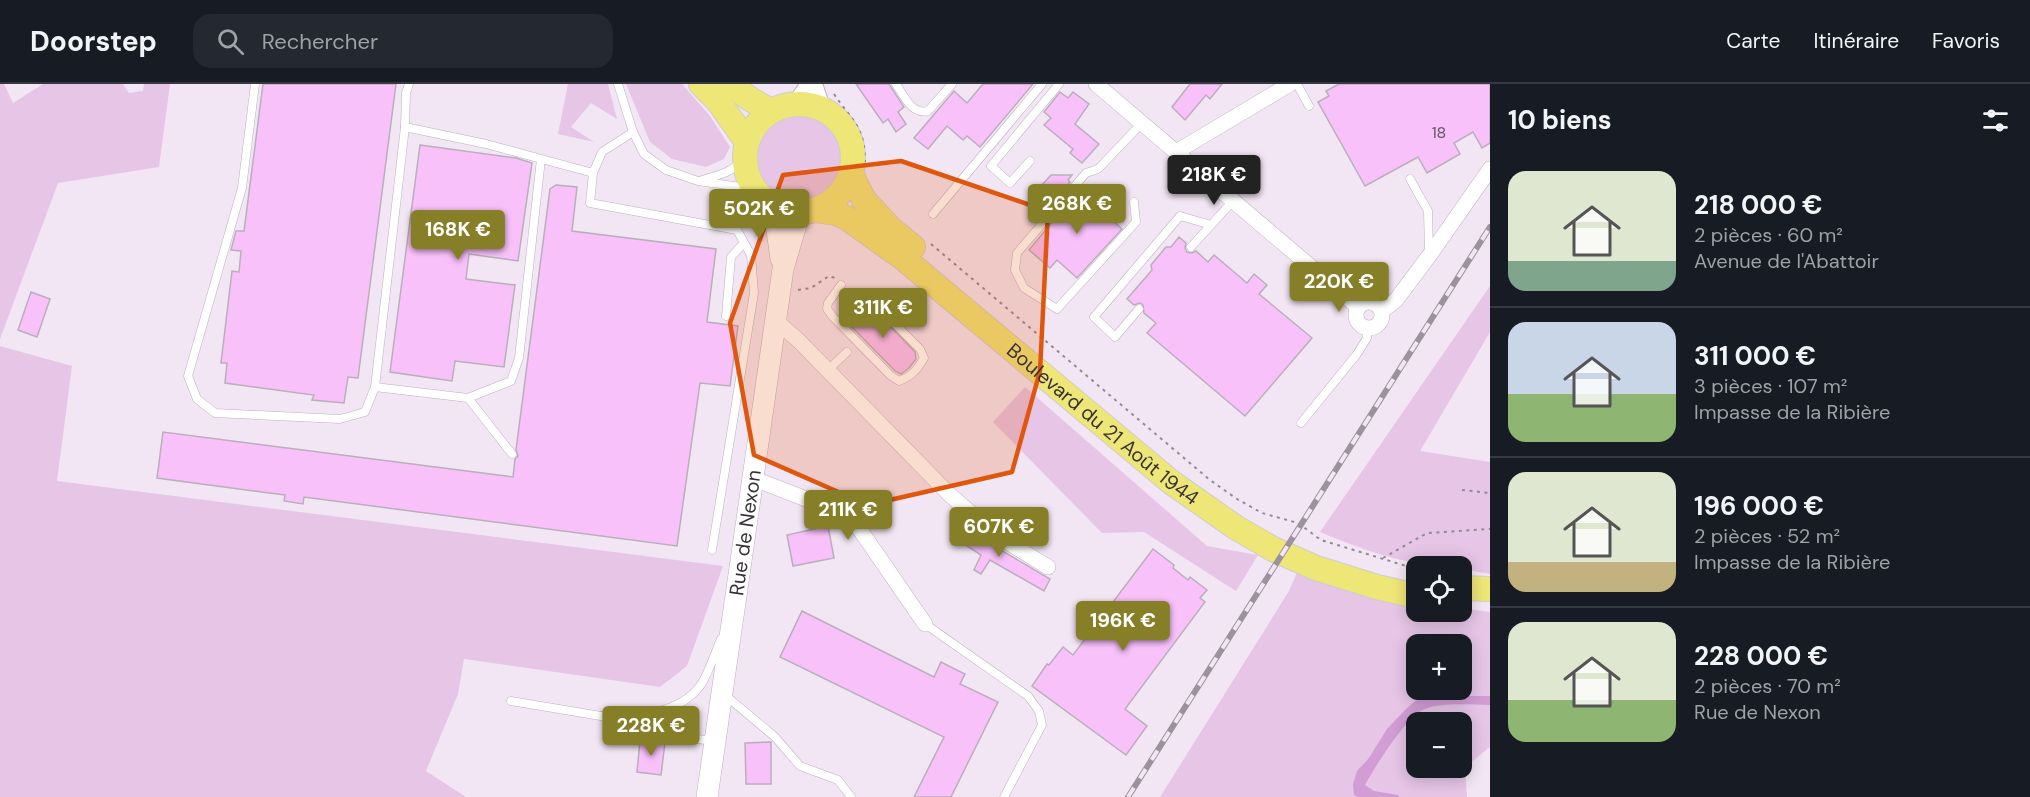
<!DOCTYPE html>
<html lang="fr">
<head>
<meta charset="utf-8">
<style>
  body { margin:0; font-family:"DM Sans",sans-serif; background:#242831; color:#f1f3f6; height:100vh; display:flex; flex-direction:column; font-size:22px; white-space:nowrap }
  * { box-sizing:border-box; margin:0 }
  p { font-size:20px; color:#9ea1a6 }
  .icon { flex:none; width:33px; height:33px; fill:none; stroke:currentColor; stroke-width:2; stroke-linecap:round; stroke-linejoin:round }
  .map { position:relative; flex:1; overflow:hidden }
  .panel { display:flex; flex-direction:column; background:#171b24; width:540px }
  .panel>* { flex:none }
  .controls { position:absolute; left:1406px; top:472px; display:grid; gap:12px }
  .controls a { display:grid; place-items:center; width:66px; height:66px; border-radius:12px; background:#171b24; box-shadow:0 3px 15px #0003; font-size:30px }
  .price { position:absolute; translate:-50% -51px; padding:0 14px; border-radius:6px; background:#877f27; color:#fff; font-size:20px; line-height:39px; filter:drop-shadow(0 2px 3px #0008) }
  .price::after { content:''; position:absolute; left:50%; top:36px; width:18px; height:14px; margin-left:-9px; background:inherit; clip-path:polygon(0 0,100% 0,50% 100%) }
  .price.active { background:#222; color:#fff }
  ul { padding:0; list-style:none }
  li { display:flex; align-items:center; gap:18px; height:150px; padding:0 18px }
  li+li { border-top:2px solid #363941 }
  li span { display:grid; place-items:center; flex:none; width:168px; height:120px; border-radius:18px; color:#555 }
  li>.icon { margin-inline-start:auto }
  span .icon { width:72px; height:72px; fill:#fffc; stroke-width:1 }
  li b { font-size:26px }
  h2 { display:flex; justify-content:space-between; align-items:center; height:72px; padding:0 18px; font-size:26px }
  header { display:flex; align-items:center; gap:36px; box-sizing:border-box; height:84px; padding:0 30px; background:#171b24; border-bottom:2px solid #363941 }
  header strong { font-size:28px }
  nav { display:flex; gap:33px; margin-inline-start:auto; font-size:21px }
  .search { width:420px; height:54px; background:#242831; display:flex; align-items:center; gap:15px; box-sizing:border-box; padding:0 21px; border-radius:18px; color:#9ea1a6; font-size:22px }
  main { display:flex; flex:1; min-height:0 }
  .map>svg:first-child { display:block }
  .green { fill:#e6c5e7; fill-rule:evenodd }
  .water { fill:#d19dd4 }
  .building { fill:#f8c1fa; stroke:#bbaebc; stroke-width:1.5 }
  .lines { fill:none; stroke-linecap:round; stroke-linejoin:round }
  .service-casing { stroke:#bdb0be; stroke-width:9 }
  .minor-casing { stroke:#bdb0be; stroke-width:16 }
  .tertiary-casing { stroke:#bdb0be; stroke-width:20 }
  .secondary-casing { stroke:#bdb0be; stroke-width:22 }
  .primary-casing { stroke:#cfcecf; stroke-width:26 }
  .path { stroke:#938a94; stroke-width:2; stroke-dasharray:3 4.5; stroke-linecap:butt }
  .service { stroke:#fff; stroke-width:8 }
  .minor { stroke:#fff; stroke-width:15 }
  .tertiary { stroke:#fff; stroke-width:18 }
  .secondary { stroke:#fff; stroke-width:21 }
  .primary { stroke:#eee677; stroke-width:24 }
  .rail-casing { stroke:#9b929c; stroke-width:6 }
  .rail { stroke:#f3e6f4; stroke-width:4; stroke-dasharray:11; stroke-linecap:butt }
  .marked { fill:#df570e; fill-opacity:0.2; stroke:#df570e; stroke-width:4.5; stroke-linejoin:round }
  .labels { text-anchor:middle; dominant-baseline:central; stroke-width:6; stroke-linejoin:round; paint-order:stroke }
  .number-label { font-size:16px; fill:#675668 }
  .street-label { font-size:20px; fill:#373237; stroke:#f3e6f4 }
</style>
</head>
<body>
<header>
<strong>Doorstep</strong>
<div class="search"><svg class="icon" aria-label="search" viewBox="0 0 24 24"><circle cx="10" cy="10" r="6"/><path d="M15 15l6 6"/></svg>Rechercher</div>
<nav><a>Carte</a><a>Itinéraire</a><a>Favoris</a></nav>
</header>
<main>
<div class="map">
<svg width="1490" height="713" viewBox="0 0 1490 713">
  <rect width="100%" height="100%" fill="#f3e6f4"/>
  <!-- green -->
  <g class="green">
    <path d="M0,0H4L13,19L43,0H123L129,9L143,7L144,0H170L159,83L58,99L0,255Z"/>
    <path d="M568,0H608L617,35L591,19L571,43L594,58L558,50Z"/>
    <path d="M626,0H682L710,32L730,63L724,75L706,83L672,75L650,58Z"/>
    <circle cx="799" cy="74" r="42"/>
    <path d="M1490,202V248L1420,367L1490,378V490L1461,485V483C1411,483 1365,467 1320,448Z"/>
    <path d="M0,262L72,282L57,397L723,482L687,582L660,603L464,575L458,610L426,687L466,713H0Z"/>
    <path d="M1025,303L1207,462L1258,471L1236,507L1144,448L1102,449L993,338Z"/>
    <path d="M1298,486L1416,519V528H1461V524L1490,528V663L1465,683L1467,713H1160L1289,507ZM1416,561H1461V606H1416ZM1416,639H1461V684H1416Z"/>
  </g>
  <!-- water -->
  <path class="water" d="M1441,612H1490V621C1470,621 1445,618 1425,625C1408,630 1374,684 1365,701L1374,707L1398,711L1399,713H1358L1354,711L1353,700L1357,687L1369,674L1387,645L1407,624L1420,613Z"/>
  <!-- building -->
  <g class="building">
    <path d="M263,0H396L358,294L348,293L344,319L312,316L314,311L225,299L227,279H221L232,187L239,188L241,167L231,166L236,147H244Z"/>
    <path d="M856,0H889L904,23L898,28L906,40L896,48L888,35L883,39Z"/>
    <path d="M983,0H1033L980,63L967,52L963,56L947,42L928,65L914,54L954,7L967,19Z"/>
    <path d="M1190,0H1222L1210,15L1206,11L1185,36L1172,23Z"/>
    <path d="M1339,0H1490V59L1482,64L1473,48L1454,59L1460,70L1427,89L1418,73L1365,102L1318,18L1329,12L1326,7Z"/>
    <path d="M1060,8L1068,14L1073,8L1089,20L1075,40L1099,60L1082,79L1070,69L1073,65L1044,41L1051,34L1044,28Z"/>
    <path d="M420,61L516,74L532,79L518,177L469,170L466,195L515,201L504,283L455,277L452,297L390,288Z"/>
    <path d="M1051,91H1072L1068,96L1070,98L1053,118L1042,109L1041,102Z"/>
    <path d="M556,101L577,103L572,147L716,165L707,238L738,242L730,302L700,299L677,462L304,413L303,420L284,417L285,411L157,394L163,348L513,393L515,375L518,372L516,366L550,105Z"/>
    <path d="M1079,106L1090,116L1094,112L1118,134L1114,138L1122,145L1077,194L1057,176L1050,184L1029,166Z"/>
    <path d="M1179,153L1186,159L1185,164L1187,168L1192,169L1196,167L1208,178L1214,171L1247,199L1254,190L1267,201L1259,210L1312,254L1245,332L1147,249L1156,239L1144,229L1143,221L1140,219L1134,221L1127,215L1152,186L1151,181L1166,163H1171Z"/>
    <path d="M31,208L50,215L37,253L18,246Z"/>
    <path d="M868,219L915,268L916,275L909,284L901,290L895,287L848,239Z"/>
    <path d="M962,437L965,445L1050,495L1044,507L990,476L981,490L974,486L981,471L952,452Z"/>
    <path d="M828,442L834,474L793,482L787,451Z"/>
    <path d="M1153,465L1174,481L1173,484L1188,496L1190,493L1207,506L1200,514L1205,518L1125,625L1147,642L1126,671L1032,602L1047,580L1049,581L1063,563L1073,571Z"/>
    <path d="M802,527L934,593L941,578L965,590L960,600L998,618L951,713H914L944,653L780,573Z"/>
    <path d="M640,656L665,659L661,691L637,688Z"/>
    <path d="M771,658V700H746L745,659Z"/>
  </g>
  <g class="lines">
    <!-- service casing -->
    <g class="service-casing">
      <g id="service">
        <path d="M255,0L242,104L188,292L197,315L215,329L340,335L365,328L375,303"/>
        <path d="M618,0L633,48L644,70L666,86L698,97L755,105"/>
        <path d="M896,0C904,12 912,31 928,27L952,0"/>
        <path d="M1297,0L1309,22"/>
        <path d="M405,43L406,9L409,0"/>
        <path d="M541,75L519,274L511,297L468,314L375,303L405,43L486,60L593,89L602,68L633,48"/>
        <path d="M1030,77L1010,99L991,82L1059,0"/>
        <path d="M593,89L590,119L737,146L751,171L754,209L712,466"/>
        <path d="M1410,95L1428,127L1429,168"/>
        <path d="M702,96C720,91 733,88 744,74"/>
        <path d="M1134,118L1136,138L1057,225L1024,204L1015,186L1017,169L1086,89L1098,85L1142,39"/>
        <path d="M933,130L1042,0"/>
        <path d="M1211,141L1233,117"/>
        <path d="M841,201L828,219L827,225L833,233L890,291L899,297C912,292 917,286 924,274L920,265L885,230L874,213"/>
        <path d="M1139,225L1115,253L1094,233L1180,132L1211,141L1191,163"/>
        <path d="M726,232L731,173L744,159"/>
        <path d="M828,286L847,268"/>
        <path d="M468,314L512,370"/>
        <path d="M1301,339L1357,270L1367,254V245"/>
        <path d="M925,540L1028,612L1039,627L1042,641L1004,713"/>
        <path d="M725,611L775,653L800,682L838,696L851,713"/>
        <path d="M511,617L601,632"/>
        <path d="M715,657L688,654L601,632C634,631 676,633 700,602C708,591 715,569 721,555"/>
      </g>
    </g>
    <!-- minor casing -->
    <g class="minor-casing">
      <g id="minor">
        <path d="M1096,0L1358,223"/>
        <path d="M1176,68L1290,0"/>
        <circle cx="1369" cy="231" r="13"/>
        <path d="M1382,227L1396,216L1429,172L1490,85"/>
        <path d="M775,236L798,256L950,411L996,451L1048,483"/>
        <path d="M752,394L837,427L856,440L925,540"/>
      </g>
    </g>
    <!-- tertiary casing -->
    <g class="tertiary-casing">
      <g id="tertiary">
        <path d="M813,0L821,24"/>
        <path d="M797,19L810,0"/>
      </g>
    </g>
    <!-- secondary casing -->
    <g class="secondary-casing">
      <g id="secondary">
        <path d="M769,119L777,146L781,175"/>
        <path id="s1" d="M707,713L783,185L800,127"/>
      </g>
    </g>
    <!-- primary casing -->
    <g class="primary-casing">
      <g id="primary">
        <path d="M701,0L718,17L747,58"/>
        <path d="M730,0L750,15L771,27"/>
        <circle cx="799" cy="74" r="54"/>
        <path d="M851,90L864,116L890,144L913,163"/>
        <path id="s2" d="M815,126L836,129L847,134L903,174L1171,398L1235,443L1273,465L1316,484L1377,503L1416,512"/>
        <path d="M1461,504L1490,505"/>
      </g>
    </g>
    <!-- path -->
    <g class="path">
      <path d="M834,10C852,37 865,42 865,78"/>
      <path d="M931,160L1210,396L1237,415L1262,429L1298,439L1321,456L1416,485"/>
      <path d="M798,206L811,204L829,192L835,194"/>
      <path d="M1462,406L1490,409"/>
      <path d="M1383,474L1427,449L1490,445"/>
    </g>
    <!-- service -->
    <use href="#service" class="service"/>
    <!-- minor -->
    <use href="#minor" class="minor"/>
    <!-- tertiary -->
    <use href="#tertiary" class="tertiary"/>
    <!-- secondary -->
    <use href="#secondary" class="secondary"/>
    <!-- primary -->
    <use href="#primary" class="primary"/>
    <!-- rail casing -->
    <g class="rail-casing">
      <path id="rail" d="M1128,713L1490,143"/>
    </g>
    <!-- rail -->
    <use href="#rail" class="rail"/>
  </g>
  <!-- marked area -->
  <path class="marked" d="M901,77L1048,127L1040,287L1012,388L868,421L754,371L730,239L783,91Z"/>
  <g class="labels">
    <!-- number labels -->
    <g class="number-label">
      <text x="1439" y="48">18</text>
    </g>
    <!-- street labels -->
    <g class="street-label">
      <text stroke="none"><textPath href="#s2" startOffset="362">Boulevard du 21 Août 1944</textPath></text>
      <text stroke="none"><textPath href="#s1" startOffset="267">Rue de Nexon</textPath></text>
    </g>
  </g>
</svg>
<div class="controls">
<a><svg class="icon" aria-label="locate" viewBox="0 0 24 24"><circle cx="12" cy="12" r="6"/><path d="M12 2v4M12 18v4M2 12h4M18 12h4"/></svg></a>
<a>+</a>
<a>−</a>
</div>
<b class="price active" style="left:1214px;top:122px">218K €</b>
<b class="price" style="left:1077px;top:151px">268K €</b>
<b class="price" style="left:759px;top:156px">502K €</b>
<b class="price" style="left:458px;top:177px">168K €</b>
<b class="price" style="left:1339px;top:229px">220K €</b>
<b class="price" style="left:883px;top:255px">311K €</b>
<b class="price" style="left:848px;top:457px">211K €</b>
<b class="price" style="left:999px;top:474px">607K €</b>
<b class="price" style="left:1123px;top:568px">196K €</b>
<b class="price" style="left:651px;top:673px">228K €</b>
</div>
<section class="panel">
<h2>10 biens<svg class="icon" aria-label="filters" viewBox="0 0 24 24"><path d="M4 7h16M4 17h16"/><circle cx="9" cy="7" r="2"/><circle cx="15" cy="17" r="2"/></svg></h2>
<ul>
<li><span style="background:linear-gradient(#dfe7d0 75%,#7fa58c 0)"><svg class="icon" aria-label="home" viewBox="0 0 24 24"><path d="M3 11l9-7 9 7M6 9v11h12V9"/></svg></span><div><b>218 000 €</b><p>2 pièces · 60 m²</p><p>Avenue de l'Abattoir</p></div></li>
<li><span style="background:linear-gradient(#c9d6e8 60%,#8fb573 0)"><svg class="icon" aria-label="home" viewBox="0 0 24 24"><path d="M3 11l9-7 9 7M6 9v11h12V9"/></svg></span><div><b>311 000 €</b><p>3 pièces · 107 m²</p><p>Impasse de la Ribière</p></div></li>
<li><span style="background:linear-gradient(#dfe7d0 75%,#c2b280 0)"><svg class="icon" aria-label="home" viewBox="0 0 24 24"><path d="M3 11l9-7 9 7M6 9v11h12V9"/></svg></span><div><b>196 000 €</b><p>2 pièces · 52 m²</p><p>Impasse de la Ribière</p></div></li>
<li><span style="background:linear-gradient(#dfe7d0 65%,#8fb573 0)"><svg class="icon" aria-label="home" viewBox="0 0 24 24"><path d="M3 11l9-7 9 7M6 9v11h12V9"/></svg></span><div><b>228 000 €</b><p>2 pièces · 70 m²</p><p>Rue de Nexon</p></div></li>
</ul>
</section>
</main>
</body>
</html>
